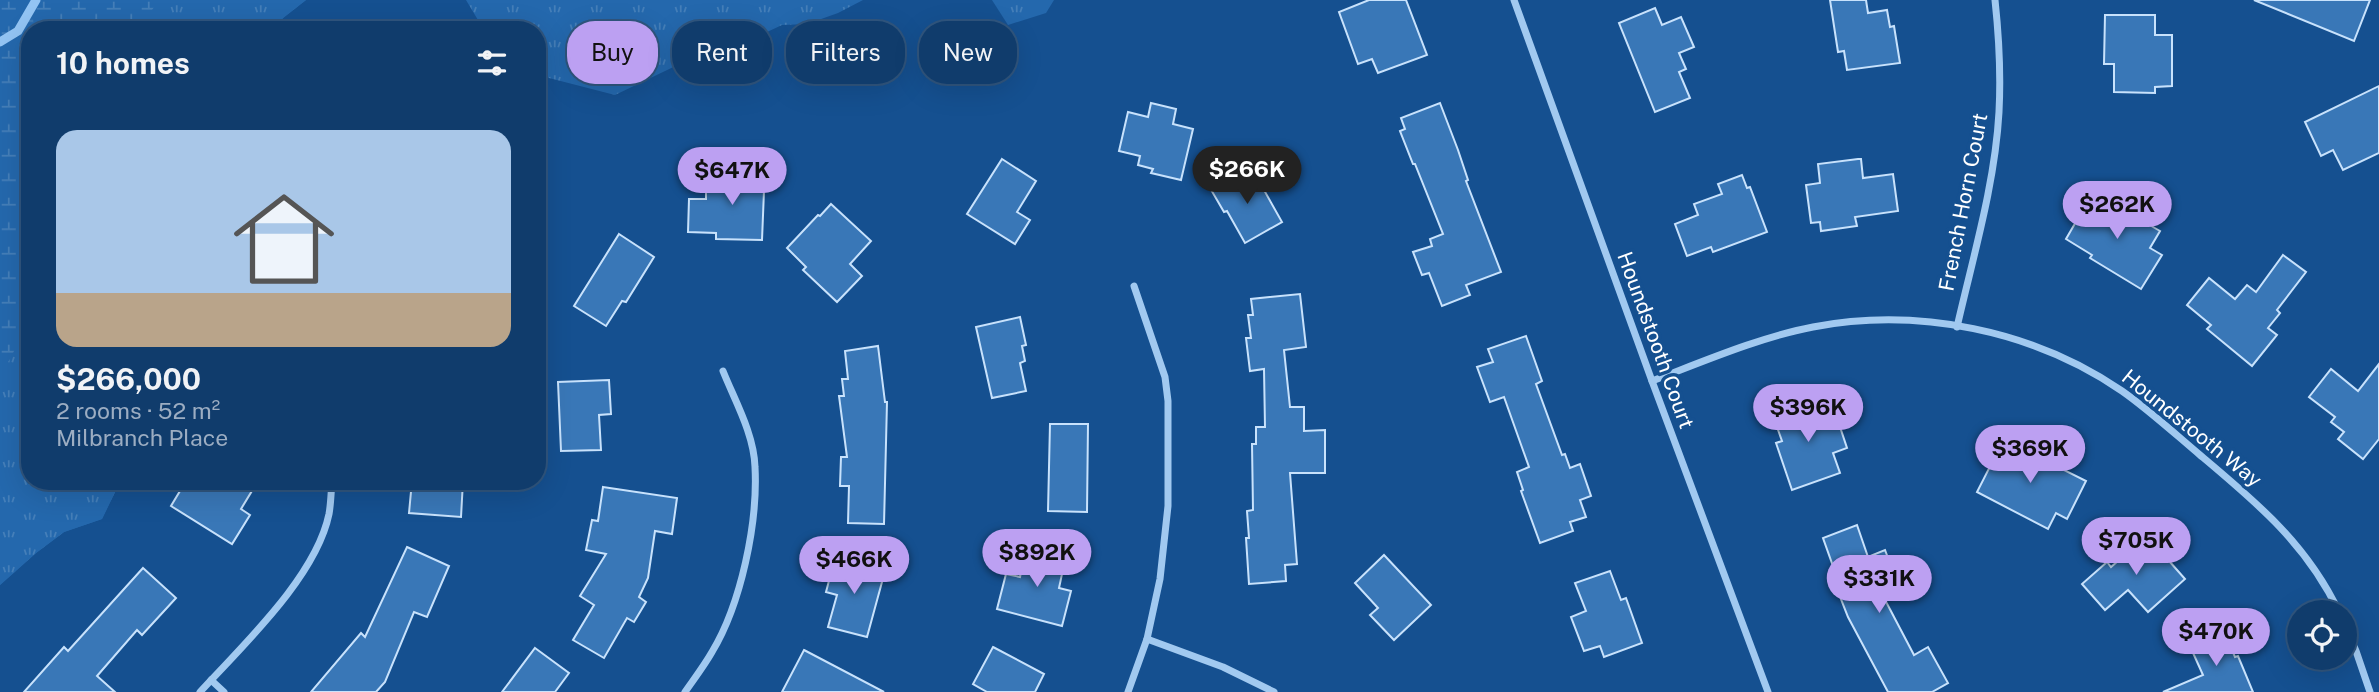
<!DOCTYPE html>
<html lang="en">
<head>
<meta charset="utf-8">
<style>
  body { margin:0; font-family:"Public Sans",sans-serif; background:#1e4774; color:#f1f3f6; height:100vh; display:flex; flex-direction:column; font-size:26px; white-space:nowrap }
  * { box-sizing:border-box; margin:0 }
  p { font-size:23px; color:#9cadc2 }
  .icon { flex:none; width:38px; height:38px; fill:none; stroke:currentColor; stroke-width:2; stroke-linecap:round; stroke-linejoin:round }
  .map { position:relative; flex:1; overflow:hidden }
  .side { position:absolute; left:21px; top:21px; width:525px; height:469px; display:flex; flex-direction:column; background:#103c6c; border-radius:28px; box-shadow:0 7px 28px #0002,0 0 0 2px #30567f }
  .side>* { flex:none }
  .guide { position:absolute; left:567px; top:21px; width:665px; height:63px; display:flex; gap:14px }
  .tools { position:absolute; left:2287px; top:600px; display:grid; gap:14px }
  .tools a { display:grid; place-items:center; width:70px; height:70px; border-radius:50%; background:#103c6c; box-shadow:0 7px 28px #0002,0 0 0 2px #30567f; font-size:35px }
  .price { position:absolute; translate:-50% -60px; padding:0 16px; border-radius:24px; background:#bca0f2; color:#111; font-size:23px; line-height:46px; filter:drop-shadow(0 2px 4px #0008) }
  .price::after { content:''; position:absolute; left:50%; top:42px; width:21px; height:16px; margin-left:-10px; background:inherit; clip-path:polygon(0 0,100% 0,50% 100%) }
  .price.selected { background:#222; color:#fff }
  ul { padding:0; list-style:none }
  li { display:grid; align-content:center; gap:14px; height:371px; padding:0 35px }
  li span { display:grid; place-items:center; height:217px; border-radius:21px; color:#555 }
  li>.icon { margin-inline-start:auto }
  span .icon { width:126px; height:126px; fill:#fffc; stroke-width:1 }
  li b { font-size:30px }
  h2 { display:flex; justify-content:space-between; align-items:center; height:84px; padding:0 35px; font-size:30px }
  .tag { padding:0 24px; border-radius:28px; background:#103c6c; box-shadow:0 7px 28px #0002,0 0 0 2px #30567f; font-size:24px; line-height:63px }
  .tag.selected { background:#bca0f2; color:#111 }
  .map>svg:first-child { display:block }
  .wetland { fill:url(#wetland-marsh) }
  .park { fill:url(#park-tufts) }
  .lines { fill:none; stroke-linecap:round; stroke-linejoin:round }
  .stream { stroke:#93c4f3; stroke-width:9 }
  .building { fill:#3977b7; stroke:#c8e2fc; stroke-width:2 }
  .street { stroke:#a1c9f0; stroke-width:7 }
  .labels { text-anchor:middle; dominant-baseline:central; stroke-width:7; stroke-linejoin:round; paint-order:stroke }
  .street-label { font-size:21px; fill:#fff; stroke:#155090 }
</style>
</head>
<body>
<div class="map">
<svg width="2379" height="692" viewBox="0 0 2379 692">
  <defs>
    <pattern id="wetland-marsh" width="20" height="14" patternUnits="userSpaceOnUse" patternTransform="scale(1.75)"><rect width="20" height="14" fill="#2468ad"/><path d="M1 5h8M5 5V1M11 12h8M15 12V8" fill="none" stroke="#457fb9"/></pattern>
    <pattern id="park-tufts" width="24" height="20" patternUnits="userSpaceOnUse" patternTransform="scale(1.75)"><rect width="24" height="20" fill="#2468ad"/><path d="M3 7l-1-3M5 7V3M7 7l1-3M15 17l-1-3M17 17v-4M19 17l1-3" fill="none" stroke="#457fb9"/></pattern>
  </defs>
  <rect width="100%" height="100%" fill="#155090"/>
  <!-- wetland -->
  <path class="wetland" d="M0,0H306L283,18L274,30H30V481H117V488L102,519L64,532L36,553L0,585Z"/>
  <!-- park -->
  <g class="park">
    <path d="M159,0H306L283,18L274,30H138Z"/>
    <path d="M466,0H863L838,13L807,24L782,25L767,32L738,36L615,95L549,78L537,69V30H484Z"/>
    <path d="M992,0H1054L1046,13L1008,25Z"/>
    <path d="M30,319V481H117V488L102,519L64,532L36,553L0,585V374L10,359Z"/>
  </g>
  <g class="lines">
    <!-- stream -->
    <path class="stream" d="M0,42L18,31L36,0"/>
  </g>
  <!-- building -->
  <g class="building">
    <path d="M1369,0H1406L1427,55L1378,73L1372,59L1358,64L1339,12Z"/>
    <path d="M1830,0H1866L1868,13L1887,10L1890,27L1894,26L1900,63L1847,70L1844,51L1838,52Z"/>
    <path d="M2254,0H2370L2354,41Z"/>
    <path d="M1655,8L1662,25L1681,17L1694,47L1679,53L1686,69L1679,72L1690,98L1655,112L1619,23Z"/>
    <path d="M2105,15H2155V35H2172V86L2155,87V93L2114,92V64H2104Z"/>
    <path d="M2379,86V153L2343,170L2333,150L2321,156L2305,122Z"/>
    <path d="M1151,103L1176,109L1173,124L1193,129L1181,180L1151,173L1153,169L1138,165L1140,156L1119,151L1128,112L1148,117Z"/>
    <path d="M1440,103L1458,150L1468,180L1466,181L1501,272L1466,285L1470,295L1442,306L1429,273L1422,275L1413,252L1432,246L1430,239L1443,234L1415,164H1413L1400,131L1405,129L1401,118Z"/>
    <path d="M1002,159L1036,181L1017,212L1030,220L1015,244L967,214Z"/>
    <path d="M1858,159H1861L1863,178L1893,174L1898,211L1855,217L1857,226L1821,231L1820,222L1811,223L1806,185L1820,183L1818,164Z"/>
    <path d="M733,164L765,166L762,240L716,239V233L688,232L689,199H706V189L732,190Z"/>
    <path d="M1255,174L1282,222L1245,243L1227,211L1224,212L1210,188L1232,176L1237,184Z"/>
    <path d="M1742,175L1747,188L1750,187L1767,232L1713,252L1711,247L1687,256L1675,224L1698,215L1694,204L1722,194L1718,184Z"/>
    <path d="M2097,195L2160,231L2150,248L2162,255L2141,289L2090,258L2092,255L2066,239L2084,208L2088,210Z"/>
    <path d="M831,204L871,241L850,264L862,276L837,302L803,270L806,267L787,248L818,215L820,216Z"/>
    <path d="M619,234L654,257L626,302L622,301L606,326L574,306Z"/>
    <path d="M2283,255L2306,272L2277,310L2280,313L2268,328L2277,335L2252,366L2207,329L2211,325L2187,305L2209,278L2235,299L2247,285L2256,292Z"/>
    <path d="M1300,294L1306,347L1284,350L1290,407H1304V431L1325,430V473H1290L1297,564L1285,565L1286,581L1249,584L1246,538H1249L1247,511L1253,510L1252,444H1256V427H1265L1264,369L1250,371L1246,338H1251L1248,315H1253L1251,299Z"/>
    <path d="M1020,317L1026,345L1022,346L1025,361L1020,363L1026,391L992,398L976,327Z"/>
    <path d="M1526,336L1542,381L1536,384L1562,455L1565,454L1570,468L1580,464L1591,496L1580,500L1586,517L1570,522L1573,531L1540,543L1521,491L1523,490L1517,472L1529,467L1504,397L1490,402L1477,367L1493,362L1488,349Z"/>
    <path d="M878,346L885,402H887L884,524L848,523L849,486H840L841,457H847L839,396H844L842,379H848L845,351Z"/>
    <path d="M2379,364V439L2363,459L2338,439L2344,432L2331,422L2335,417L2309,397L2331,369L2358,391Z"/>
    <path d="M609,380L611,414L599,415L601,450L561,451L558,382Z"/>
    <path d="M1813,399L1822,426L1838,421L1847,448L1833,453L1840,473L1792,490L1776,443L1782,441L1772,413Z"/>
    <path d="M1050,424H1088L1087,512L1048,511Z"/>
    <path d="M2005,437L2027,449L2026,451L2086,481L2067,519L2056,513L2048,529L1977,492Z"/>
    <path d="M186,481H258L241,509L250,515L232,544L171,506Z"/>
    <path d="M412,481H463L461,517L409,513Z"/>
    <path d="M603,487L677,498L672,534L655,531L648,578L639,597L646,602L634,622L627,618L604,658L573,640L594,605L580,596L606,554L586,550L592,520L598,521Z"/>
    <path d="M1857,525L1868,557L1885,550L1900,590L1883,596L1914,655L1928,647L1948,683L1932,692H1888L1848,617L1830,571L1834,569L1823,538Z"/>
    <path d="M2147,536L2185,579L2148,612L2128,590L2105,610L2082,584L2107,562L2111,567Z"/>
    <path d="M407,547L449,566L427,617L414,612L385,682L376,692H311L361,633L365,637Z"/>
    <path d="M1027,547L1064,556L1059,574H1062L1059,588L1071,591L1062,626L997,609L1006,574L1020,577Z"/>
    <path d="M1384,555L1431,605L1394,640L1370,615L1378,608L1355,583Z"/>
    <path d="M835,558L885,571L867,637L828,627L837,595L826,592Z"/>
    <path d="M143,568L176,598L142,635L137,630L97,676L115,692H24L64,647L68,651Z"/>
    <path d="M1610,571L1621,600L1626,598L1642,643L1604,657L1600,646L1584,651L1571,617L1586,611L1575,583Z"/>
    <path d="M2223,629L2235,657L2238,656L2253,692H2163L2203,675L2189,644Z"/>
    <path d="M993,647L1044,674L1035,692H987L973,684Z"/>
    <path d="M535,648L569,673L555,692H502Z"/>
    <path d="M804,650L884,692H782Z"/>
  </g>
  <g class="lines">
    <!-- street -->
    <g class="street">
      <path d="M1514,0L1652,381L1768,692"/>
      <path d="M1957,327C1973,257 1995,184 1999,112C2001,74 1999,37 1995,0"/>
      <path d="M1652,381C1702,362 1760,337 1813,327C1918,307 2033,330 2122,391C2149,410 2174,433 2200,455C2256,502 2307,544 2339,612"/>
      <path d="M2345,626L2356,651L2370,692"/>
      <path d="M1147,639L1223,667L1274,692"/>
      <path d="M211,680L224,692"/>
      <path d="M200,692C243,645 316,577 329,514C331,503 331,492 332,481"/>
      <path d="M685,692C694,679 704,666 712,652C741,604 758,523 755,467C754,434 735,401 723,371"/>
      <path d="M1128,692L1147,639L1160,579L1168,506V401L1165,377L1134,286"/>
    </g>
  </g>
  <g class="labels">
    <!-- street labels -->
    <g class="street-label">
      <text transform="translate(1963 202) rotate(-79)">French Horn Court</text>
      <text transform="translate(1656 340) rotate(70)">Houndstooth Court</text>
      <text transform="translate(2192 428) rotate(39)">Houndstooth Way</text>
    </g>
  </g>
</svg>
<div class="tools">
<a><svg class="icon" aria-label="locate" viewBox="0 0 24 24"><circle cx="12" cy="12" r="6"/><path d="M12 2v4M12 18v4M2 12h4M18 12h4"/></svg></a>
</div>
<b class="price selected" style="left:1247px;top:206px">$266K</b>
<b class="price" style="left:732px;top:207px">$647K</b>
<b class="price" style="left:2117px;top:241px">$262K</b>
<b class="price" style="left:1808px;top:444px">$396K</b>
<b class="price" style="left:2030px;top:485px">$369K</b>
<b class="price" style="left:2136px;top:577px">$705K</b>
<b class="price" style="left:1037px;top:589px">$892K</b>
<b class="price" style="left:854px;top:596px">$466K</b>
<b class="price" style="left:1879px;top:615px">$331K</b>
<b class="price" style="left:2216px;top:668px">$470K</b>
<div class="guide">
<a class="tag selected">Buy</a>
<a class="tag">Rent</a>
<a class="tag">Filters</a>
<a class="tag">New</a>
</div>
<section class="side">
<h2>10 homes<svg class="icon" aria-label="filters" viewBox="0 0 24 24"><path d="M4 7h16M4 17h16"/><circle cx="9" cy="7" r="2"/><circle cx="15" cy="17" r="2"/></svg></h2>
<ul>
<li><span style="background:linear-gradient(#a9c7e8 75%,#b9a48a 0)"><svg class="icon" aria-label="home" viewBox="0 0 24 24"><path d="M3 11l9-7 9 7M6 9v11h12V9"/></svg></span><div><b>$266,000</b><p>2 rooms · 52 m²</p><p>Milbranch Place</p></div></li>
</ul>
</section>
</div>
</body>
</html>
